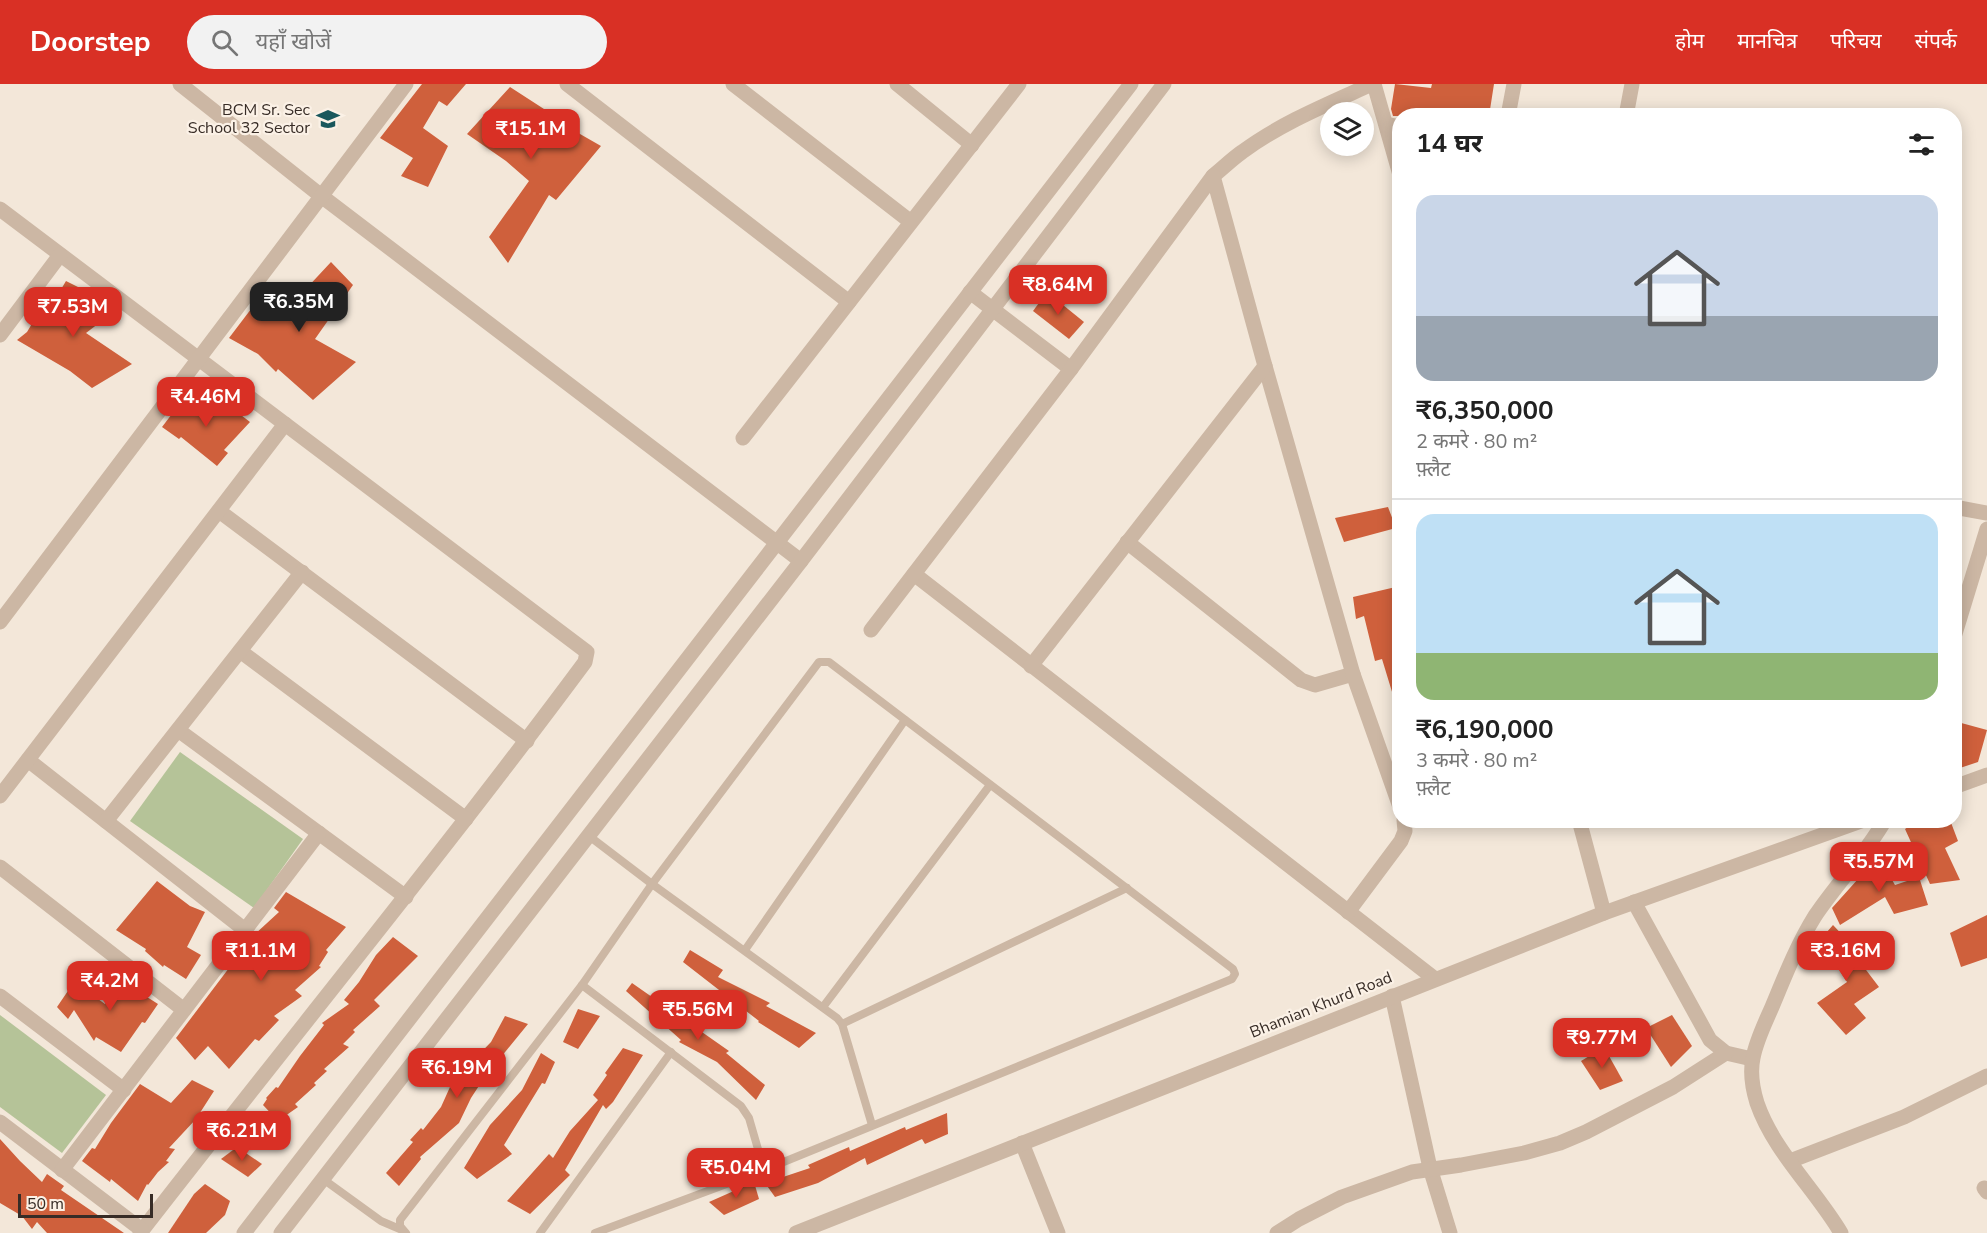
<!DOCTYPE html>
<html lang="hi">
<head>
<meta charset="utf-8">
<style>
  body { margin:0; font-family:"Nunito Sans","Noto Sans Devanagari",sans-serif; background:#f2f2f2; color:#222; height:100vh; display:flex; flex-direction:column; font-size:22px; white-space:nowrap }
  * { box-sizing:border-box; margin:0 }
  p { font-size:20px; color:#767676 }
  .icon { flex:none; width:33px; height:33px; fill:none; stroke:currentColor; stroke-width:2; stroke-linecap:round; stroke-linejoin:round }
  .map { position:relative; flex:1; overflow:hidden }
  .panel { position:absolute; left:1392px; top:24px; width:570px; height:720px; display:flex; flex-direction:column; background:#fff; border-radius:24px; box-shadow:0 3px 15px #0003 }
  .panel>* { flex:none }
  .fabs { position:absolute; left:1320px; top:18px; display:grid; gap:12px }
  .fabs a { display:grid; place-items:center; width:54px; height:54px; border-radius:50%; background:#fff; box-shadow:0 3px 15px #0003; font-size:30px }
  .scale { position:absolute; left:18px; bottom:15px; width:135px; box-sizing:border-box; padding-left:6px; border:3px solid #372c26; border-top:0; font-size:16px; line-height:21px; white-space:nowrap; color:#372c26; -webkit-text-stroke:4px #fbf1e6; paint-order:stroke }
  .price { position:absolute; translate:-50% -51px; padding:0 14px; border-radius:12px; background:#d93025; color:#fff; font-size:20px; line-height:39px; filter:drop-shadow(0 2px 3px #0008) }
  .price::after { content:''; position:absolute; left:50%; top:36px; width:18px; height:14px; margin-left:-9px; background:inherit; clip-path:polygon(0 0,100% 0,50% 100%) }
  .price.current { background:#222; color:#fff }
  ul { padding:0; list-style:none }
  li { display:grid; align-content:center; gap:12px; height:318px; padding:0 24px }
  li+li { border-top:2px solid #e0e0e0 }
  li span { display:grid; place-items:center; height:186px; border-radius:18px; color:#555 }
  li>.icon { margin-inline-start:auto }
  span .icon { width:108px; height:108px; fill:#fffc; stroke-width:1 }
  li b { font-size:26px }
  h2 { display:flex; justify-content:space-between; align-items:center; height:72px; padding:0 24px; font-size:26px }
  header { display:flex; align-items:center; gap:36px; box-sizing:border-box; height:84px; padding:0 30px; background:#d93025; color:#fff }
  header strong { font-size:28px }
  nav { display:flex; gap:33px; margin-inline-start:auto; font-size:21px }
  .search { width:420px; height:54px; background:#f2f2f2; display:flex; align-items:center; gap:15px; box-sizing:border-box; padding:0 21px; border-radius:33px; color:#767676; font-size:22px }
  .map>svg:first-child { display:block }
  .green { fill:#b5c398 }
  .building { fill:#cf603c }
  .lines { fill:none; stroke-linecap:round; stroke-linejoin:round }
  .service { stroke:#ccb7a4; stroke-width:8 }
  .minor { stroke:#ccb7a4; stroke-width:15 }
  .tertiary { stroke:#ccb7a4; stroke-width:15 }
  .labels { text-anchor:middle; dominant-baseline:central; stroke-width:4.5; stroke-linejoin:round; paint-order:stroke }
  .poi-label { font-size:16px; fill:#372c26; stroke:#fbf1e6; text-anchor:end }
  .street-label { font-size:16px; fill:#372c26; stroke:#fbf1e6 }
</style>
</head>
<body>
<header>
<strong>Doorstep</strong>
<div class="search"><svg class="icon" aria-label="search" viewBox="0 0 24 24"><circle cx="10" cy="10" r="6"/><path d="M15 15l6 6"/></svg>यहाँ खोजें</div>
<nav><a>होम</a><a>मानचित्र</a><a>परिचय</a><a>संपर्क</a></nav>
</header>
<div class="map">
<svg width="1987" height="1149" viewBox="0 0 1987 1149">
  <rect width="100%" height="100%" fill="#f3e7d9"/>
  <!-- green -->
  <g class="green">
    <path d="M180,668L303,755L254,824L130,737Z"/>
    <path d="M0,931L106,1011L62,1069L0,1023Z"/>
  </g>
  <!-- building -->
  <g class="building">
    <path d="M422,0H466L447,22L439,17L423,44L448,62L428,103L401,92L413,74L380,54Z"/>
    <path d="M1395,0L1431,4L1432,0H1494L1489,32H1393L1391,25Z"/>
    <path d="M510,3L561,36L559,38L601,62L556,116L549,111L508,179L489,153L529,97L506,77L467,50Z"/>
    <path d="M331,178L353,201L315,255L356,278L313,316L278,285L276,288L258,270L229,254L264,208L290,222Z"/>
    <path d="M66,197L86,207L80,218L107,233L86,249L132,280L92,304L70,287L17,256L27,248L42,223L48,227Z"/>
    <path d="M1047,208L1084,238L1069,255L1033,227Z"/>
    <path d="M188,309L212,331L224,318L250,338L224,366L228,369L217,382L181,353L179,355L162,343Z"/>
    <path d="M1388,423L1396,444L1344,458L1335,434Z"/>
    <path d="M1400,502V621H1396L1382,575L1375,577L1364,532L1356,535L1353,513Z"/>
    <path d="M1954,637L1987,646L1978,678L1954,686Z"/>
    <path d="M1918,736H1950L1958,757L1945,764L1960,796L1930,800L1905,745Z"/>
    <path d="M1876,768L1895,801L1919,793L1928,821L1894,830L1885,813L1840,841L1832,824L1867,785L1866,782Z"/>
    <path d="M157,797L190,822L205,828L187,863L201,871L186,895L164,881L163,883L145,867L146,865L116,846Z"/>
    <path d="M286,808L346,843L326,866L328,868L319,882L321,883L295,906L302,912L274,932L279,936L259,957L255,955L229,985L208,962L195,976L176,954L254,851L279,828L274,824Z"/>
    <path d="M1987,831V874L1961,883L1950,849Z"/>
    <path d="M1833,841L1865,875L1860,878L1879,903L1854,920L1866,934L1846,951L1817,919L1847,898L1820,856Z"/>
    <path d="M393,853L418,872L374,916L380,922L353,946L355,948L343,960L349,963L324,985L327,987L314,999L316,1001L295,1020L298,1023L278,1037L263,1021L267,1015L266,1014L276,1003L278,1004L300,972L324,941L322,939L349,920L344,916L359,898L376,871Z"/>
    <path d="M690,866L723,886L718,893L770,919L766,922L816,949L799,964L758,938L759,937L683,878Z"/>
    <path d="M124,892L147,913L158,920L145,939L142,938L121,968L96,953L94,957L74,926L68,935L57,923L74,898L105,920Z"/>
    <path d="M632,899L729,967L726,969L765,1001L756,1016L717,978L679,958L681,956L626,907Z"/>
    <path d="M578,925L600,932L578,965L563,958Z"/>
    <path d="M1672,931L1692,962L1671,983L1646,944Z"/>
    <path d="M505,932L528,940L497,978L500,981L488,988L471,1014L459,1039L420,1073L421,1075L399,1102L386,1089L413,1058L410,1056L421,1044L423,1046L441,1023L450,1003L453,1005L461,989L491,958Z"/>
    <path d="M1604,963L1623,997L1600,1006L1581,977Z"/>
    <path d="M623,964L643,971L613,1018L606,1025L603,1021L565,1086L570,1091L530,1130L507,1117L549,1070L553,1074L570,1047L598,1016L593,1011L607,991L605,989Z"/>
    <path d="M541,969L555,978L545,1000L542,999L504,1061L512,1070L477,1095L464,1084L490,1041L522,1006Z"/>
    <path d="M192,996L214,1007L196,1035L169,1064L175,1065L166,1077L169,1078L158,1088L148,1101L147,1100L138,1117L111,1095L110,1098L82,1077L92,1064L95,1065L111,1039L140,1000L171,1019Z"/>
    <path d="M947,1029L948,1050L925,1060L922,1055L867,1081L865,1074L818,1099L775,1113L765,1099L810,1084L808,1081L849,1063L850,1067L905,1043L906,1046Z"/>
    <path d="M0,1055L20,1077L42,1098L47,1090L64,1102L61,1106L124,1149H47L37,1138L32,1145L22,1132L0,1119Z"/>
    <path d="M237,1063L262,1080L248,1093L221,1075Z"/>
    <path d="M754,1098L759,1115L724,1131L709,1118Z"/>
    <path d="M205,1100L230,1117L225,1131L206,1149H168L194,1110Z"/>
  </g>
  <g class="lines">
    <!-- service -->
    <g class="service">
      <path d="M589,752L652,800L837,934L842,940L872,1041"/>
      <path d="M745,866L905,636"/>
      <path d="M582,901L741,1022L749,1034L764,1086"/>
      <path d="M823,923L990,701"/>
      <path d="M842,940L1127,804"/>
      <path d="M323,1095L381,1137L402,1146"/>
      <path d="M406,1149L400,1142V1136L582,901L652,800L819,578H829L1233,885L1235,890L1232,895L764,1086L595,1149"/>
      <path d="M540,1149L671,968"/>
    </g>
    <!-- minor -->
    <g class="minor">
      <path d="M180,0L320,111L801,477"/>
      <path d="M567,0L849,218"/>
      <path d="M733,0L911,138"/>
      <path d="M897,0L972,61"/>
      <path d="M1508,32L1514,0"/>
      <path d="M1626,32L1632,0"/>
      <path d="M1386,40L1400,43"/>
      <path d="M1213,92C1223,84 1232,75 1242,68C1281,39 1328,20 1372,0"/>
      <path d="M0,125L587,568L585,578C441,772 288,958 140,1149"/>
      <path d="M970,208L1071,285"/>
      <path d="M0,251L60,171"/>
      <path d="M743,354L1019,0"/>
      <path d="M1954,423L1987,429"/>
      <path d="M219,427L527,657"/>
      <path d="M1127,458L1301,596L1315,601L1353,590"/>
      <path d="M914,490L1435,895"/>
      <path d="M0,538L406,0"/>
      <path d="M871,546L1071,285L1213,92L1265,282L1353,590L1400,723"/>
      <path d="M1954,553L1987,445"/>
      <path d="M240,567L466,735"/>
      <path d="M1031,582L1265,282"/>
      <path d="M178,646L406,813"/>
      <path d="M28,676L245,846"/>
      <path d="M0,712L285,340"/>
      <path d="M106,737L302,488"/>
      <path d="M0,783L184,926"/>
      <path d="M1634,818L1710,956L1726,969L1752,975"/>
      <path d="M1348,828L1401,757L1405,747L1404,736"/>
      <path d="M0,912L124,1006"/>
      <path d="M1392,912L1430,1084L1450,1149"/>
      <path d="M0,1038L142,1146"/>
      <path d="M1022,1059L1058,1149"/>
      <path d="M1790,1077L1904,1033L1987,992"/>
      <path d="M62,1086L319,749"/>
      <path d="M1984,1104L1987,1108"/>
      <path d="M1277,1149L1299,1135L1342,1113L1412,1088L1461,1081L1524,1069L1560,1059L1586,1048L1673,1003L1726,969"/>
      <path d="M1841,1149C1815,1105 1774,1068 1757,1019C1753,1006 1750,988 1753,974C1756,957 1765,939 1772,923C1785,892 1797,861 1815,832C1837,799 1865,771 1885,736"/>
    </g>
    <!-- tertiary -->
    <g class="tertiary">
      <path d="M1374,0L1400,91"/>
      <path d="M1954,703L1987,691"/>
      <path d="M1579,736L1604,829"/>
      <path d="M244,1149L1131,0"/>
      <path d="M281,1149L801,477L1164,0"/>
      <path d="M796,1149L1604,829L1864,736"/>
    </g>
  </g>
  <!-- icons -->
  <defs>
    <g id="school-bare" transform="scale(1.8)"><path d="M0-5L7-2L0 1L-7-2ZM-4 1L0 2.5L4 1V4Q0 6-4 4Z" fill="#19575c" stroke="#fbf1e6" stroke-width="2.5" paint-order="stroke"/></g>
  </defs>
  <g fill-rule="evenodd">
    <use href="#school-bare" x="328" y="35"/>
  </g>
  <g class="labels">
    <!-- poi labels -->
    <g class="poi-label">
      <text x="310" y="26">BCM Sr. Sec<tspan x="310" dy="18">School 32 Sector</tspan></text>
    </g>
    <!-- street labels -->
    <g class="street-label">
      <text transform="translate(1321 921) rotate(-22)">Bhamian Khurd Road</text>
    </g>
  </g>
</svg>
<div class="fabs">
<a><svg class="icon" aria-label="layers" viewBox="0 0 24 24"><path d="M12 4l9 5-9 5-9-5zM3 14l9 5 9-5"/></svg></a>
</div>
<div class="scale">50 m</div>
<b class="price" style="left:531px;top:76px">₹15.1M</b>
<b class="price" style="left:1058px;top:232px">₹8.64M</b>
<b class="price current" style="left:299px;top:249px">₹6.35M</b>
<b class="price" style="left:73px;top:254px">₹7.53M</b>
<b class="price" style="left:206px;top:344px">₹4.46M</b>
<b class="price" style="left:1879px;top:809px">₹5.57M</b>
<b class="price" style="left:261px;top:898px">₹11.1M</b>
<b class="price" style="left:1846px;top:898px">₹3.16M</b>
<b class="price" style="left:110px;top:928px">₹4.2M</b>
<b class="price" style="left:698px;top:957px">₹5.56M</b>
<b class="price" style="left:1602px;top:985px">₹9.77M</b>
<b class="price" style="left:457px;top:1015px">₹6.19M</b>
<b class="price" style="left:242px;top:1078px">₹6.21M</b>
<b class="price" style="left:736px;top:1115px">₹5.04M</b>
<section class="panel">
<h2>14 घर<svg class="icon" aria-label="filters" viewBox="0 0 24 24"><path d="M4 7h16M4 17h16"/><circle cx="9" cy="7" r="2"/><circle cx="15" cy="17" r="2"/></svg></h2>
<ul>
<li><span style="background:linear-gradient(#c9d6e8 65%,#9aa5b1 0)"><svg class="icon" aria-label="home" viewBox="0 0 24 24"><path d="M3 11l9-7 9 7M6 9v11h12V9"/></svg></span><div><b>₹6,350,000</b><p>2 कमरे · 80 m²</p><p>फ़्लैट</p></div></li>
<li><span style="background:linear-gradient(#bfe0f5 75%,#8fb573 0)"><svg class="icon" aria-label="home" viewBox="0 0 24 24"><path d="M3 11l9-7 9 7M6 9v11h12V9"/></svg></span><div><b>₹6,190,000</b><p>3 कमरे · 80 m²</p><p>फ़्लैट</p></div></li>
</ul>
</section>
</div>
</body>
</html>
